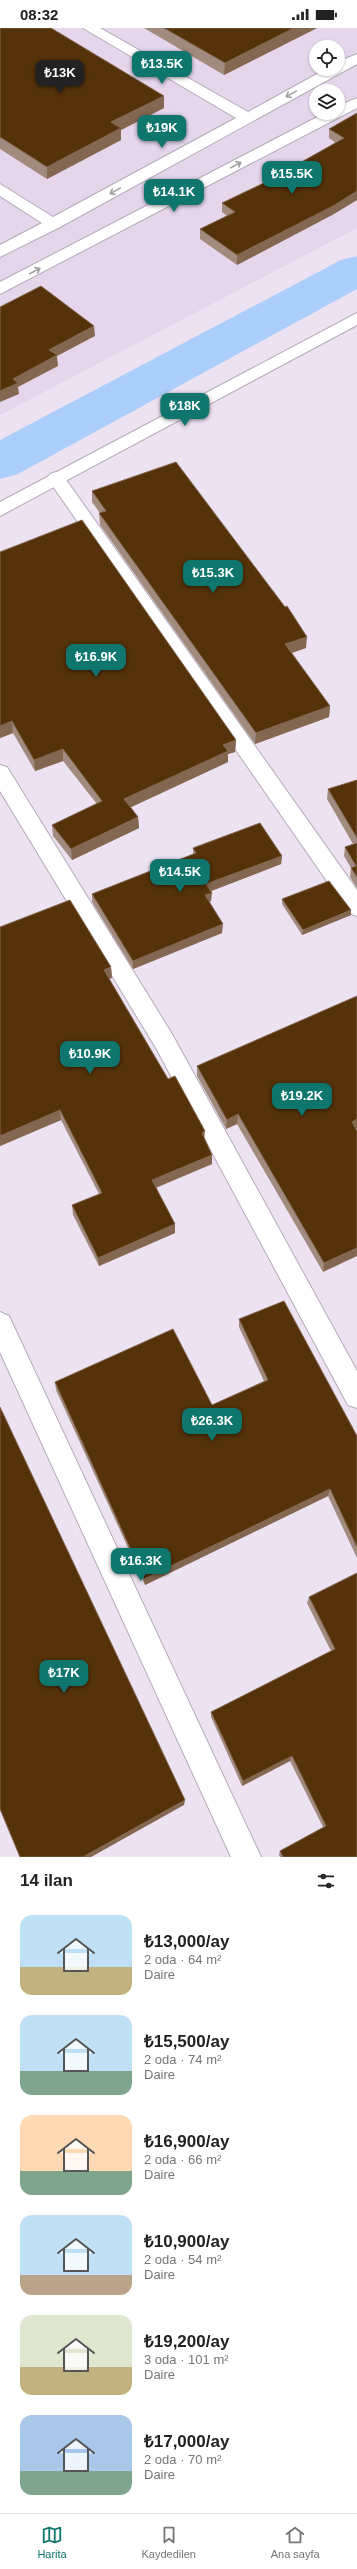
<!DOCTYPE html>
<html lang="tr">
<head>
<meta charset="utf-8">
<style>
  body { margin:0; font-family:Helvetica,sans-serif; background:#f6f6f6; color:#222; height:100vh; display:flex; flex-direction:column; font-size:15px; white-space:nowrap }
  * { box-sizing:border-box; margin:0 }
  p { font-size:13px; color:#767676 }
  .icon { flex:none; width:22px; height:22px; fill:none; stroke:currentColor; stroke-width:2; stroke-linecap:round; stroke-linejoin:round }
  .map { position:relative; height:1829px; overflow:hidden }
  .side { display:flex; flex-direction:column; background:#fff; flex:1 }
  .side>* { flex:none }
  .tools { position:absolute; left:309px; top:12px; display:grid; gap:8px }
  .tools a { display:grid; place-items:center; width:36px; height:36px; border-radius:50%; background:#fff; box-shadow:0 1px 3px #0004; font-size:20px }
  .price { position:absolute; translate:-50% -34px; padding:0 9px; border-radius:8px; background:#0f766e; color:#fff; font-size:13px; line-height:26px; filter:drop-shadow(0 1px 2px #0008) }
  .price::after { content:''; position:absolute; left:50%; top:24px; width:12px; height:9px; margin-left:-6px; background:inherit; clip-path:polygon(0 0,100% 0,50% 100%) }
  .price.active { background:#222; color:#fff }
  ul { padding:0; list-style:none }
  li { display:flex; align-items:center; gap:12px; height:100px; padding:0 20px }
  li span { display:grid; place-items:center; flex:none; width:112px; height:80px; border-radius:12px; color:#555 }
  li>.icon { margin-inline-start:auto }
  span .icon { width:48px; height:48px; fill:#fffc; stroke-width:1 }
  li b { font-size:17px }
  h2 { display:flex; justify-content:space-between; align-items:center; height:48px; padding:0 20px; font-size:17px }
  .status { display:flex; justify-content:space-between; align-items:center; height:28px; padding:0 20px; background:#fff; direction:ltr }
  .status svg { height:11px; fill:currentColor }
  .dock { display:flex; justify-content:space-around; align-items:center; height:56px; border-top:1px solid #e0e0e0; background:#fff; font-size:11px; color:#767676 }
  .dock a { display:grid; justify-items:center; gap:2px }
  .dock .active { color:#0f766e }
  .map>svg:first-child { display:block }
  .built { fill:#e5d6ec; fill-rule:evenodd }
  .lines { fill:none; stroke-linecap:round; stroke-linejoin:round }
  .river { fill:#accefa; fill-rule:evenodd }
  .minor-casing { stroke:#b4aab8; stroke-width:2 }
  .major-casing { stroke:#b4aab8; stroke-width:2 }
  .minor { fill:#fff; fill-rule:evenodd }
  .major { fill:#fff; fill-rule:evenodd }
  .wall { fill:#a18a7e }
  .shaded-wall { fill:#836750 }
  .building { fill:#55320a; stroke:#836750 }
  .oneway { stroke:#a1a0a2 }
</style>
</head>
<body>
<div class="status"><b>08:32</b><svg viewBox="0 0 49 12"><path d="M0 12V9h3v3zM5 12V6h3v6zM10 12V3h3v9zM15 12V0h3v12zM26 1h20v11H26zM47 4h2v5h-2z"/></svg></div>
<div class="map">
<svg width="357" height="1829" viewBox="0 0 357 1829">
  <rect width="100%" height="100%" fill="#ede2f2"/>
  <!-- built -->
  <path class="built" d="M0,0H357V200L0,387ZM316,19H338V41H316ZM316,63H338V85H316Z"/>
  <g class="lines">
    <!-- river -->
    <path class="river" d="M357,228V261L18,446L0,451V412L341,232Z"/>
    <!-- minor casing -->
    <g class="minor-casing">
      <g id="minor">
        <path d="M83,0H100L248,84L326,41H338V34L357,26V36L60,199L0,229V217L42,195L0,168V156L53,189L236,90Z"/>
        <path d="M357,70V80L0,266V254L325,85H338V78Z"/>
        <path d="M56,444L62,446L357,862V888L349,885L50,454L47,450L50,446Z"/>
        <path d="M0,737L7,739L172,1006L357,1343V1380L348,1377L156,1020L0,763Z"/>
        <path d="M0,1284L9,1288L261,1829H231L0,1324Z"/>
      </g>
    </g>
    <!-- major casing -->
    <g class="major-casing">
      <path id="major" d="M357,285V297L0,488V474Z"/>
    </g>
    <!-- minor -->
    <use href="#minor" class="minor"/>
    <!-- major -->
    <use href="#major" class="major"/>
  </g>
  <!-- wall -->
  <g class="wall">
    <path d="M0,0L164,68V80L121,102V112L47,151L0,121Z"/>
    <path d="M144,0H317L224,47Z"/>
    <path d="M357,85V172L332,187L237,237L200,211V201L227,188L222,184V175L268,153L336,115L329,110V101Z"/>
    <path d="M92,463L306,620L292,625L330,678L329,689L255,716L100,497L99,485H100L92,474Z"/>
    <path d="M0,524L236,712L235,724L228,726V734L131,779L138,789L139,800L72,832L53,808L52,797L97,776L63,733L35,743L13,705L0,710Z"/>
    <path d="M357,752V860L350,849L351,840L344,828L345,819L353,816L327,771L328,761Z"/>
    <path d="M193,820L282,828L281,836L211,863V873L209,874L222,905L133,941L92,874V866L193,826Z"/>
    <path d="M282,871L351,887L302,907L282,876Z"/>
    <path d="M111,939L112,950L109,951L168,1051L204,1110L212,1136L156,1160L175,1196V1205L99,1238L73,1187L72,1177L99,1166L61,1092L0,1118Z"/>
    <path d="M357,968V1100L356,1101L323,1244L237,1096L226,1101L197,1048V1038Z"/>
    <path d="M239,1291L357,1408V1530L328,1468L145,1557L56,1362L55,1354L212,1377L264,1353L239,1299Z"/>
    <path d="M357,1545V1829H280L279,1827L280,1823L323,1799L290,1733L242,1758L211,1689V1684L331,1623L307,1575L309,1569Z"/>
  </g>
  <!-- shaded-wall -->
  <g class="shaded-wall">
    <path d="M294,0H317L224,47L225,35Z"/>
    <path d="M164,68V80L121,102V112L47,151V139L111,94Z"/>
    <path d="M357,163V172L332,187L237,237V227Z"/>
    <path d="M94,298L95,308L57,328L58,338L18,359L19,366L0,374V363L13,351L49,322Z"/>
    <path d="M307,609L306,620L285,627V616Z"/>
    <path d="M330,678L329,689L255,716L256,705Z"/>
    <path d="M12,693L13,705L0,710V698Z"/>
    <path d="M236,712L235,724L228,726V734L125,782L124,771L223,717Z"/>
    <path d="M63,721V733L35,743L34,732Z"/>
    <path d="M138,789L139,800L72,832L71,821Z"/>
    <path d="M282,828L281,836L206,865V856Z"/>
    <path d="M212,865L211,873L205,876V867Z"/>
    <path d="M351,882V887L302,907L303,902Z"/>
    <path d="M223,896L222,905L133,941V933Z"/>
    <path d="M111,939L112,950L105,952L104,942Z"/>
    <path d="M60,1082L61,1092L0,1118V1108Z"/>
    <path d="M238,1086L237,1096L226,1101L227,1092Z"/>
    <path d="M357,1091V1100L350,1103L352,1094Z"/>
    <path d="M205,1103L204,1113L202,1105Z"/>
    <path d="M212,1127V1136L152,1161V1152Z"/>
    <path d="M175,1196V1205L99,1238L98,1230Z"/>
    <path d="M357,1220V1228L323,1244L324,1235Z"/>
    <path d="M330,1461L328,1468L145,1557L144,1551Z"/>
    <path d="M292,1728L290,1733L242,1758L243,1753Z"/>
    <path d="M185,1772L184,1777L91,1829H83Z"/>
  </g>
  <!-- building -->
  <g class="building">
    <path d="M0,0H51L164,68L111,94L121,100L47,139L0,109Z"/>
    <path d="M164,0H294L225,35Z"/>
    <path d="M357,85V163L333,178L237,227L200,201L235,184L222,175L268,153L344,110L329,101Z"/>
    <path d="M41,258L94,298L49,322L57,327L13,351L18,355L0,363V279Z"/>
    <path d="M176,434L285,579L287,578L307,609L285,616L330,678L256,705L99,485L106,483L92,463Z"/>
    <path d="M82,492L236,712L223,717L228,723L124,771L138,789L71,821L52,797L102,773L63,721L34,732L12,693L0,698V524Z"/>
    <path d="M357,752V810L328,761Z"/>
    <path d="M260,795L282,828L206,856L212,865L205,867L223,896L133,933L92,866L196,825L193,820Z"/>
    <path d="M357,815V849L351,840L356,838L345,819Z"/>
    <path d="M329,853L351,882L303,902L282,871Z"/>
    <path d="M70,872L111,939L104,942L168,1051L175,1048L205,1103L202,1105L212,1127L152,1152L175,1196L98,1230L72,1177L102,1165L60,1082L0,1108V899Z"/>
    <path d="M357,968V1091L352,1094L357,1103V1220L324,1235L238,1086L227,1092L197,1038Z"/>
    <path d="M284,1273L357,1408V1519L330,1461L144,1551L55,1354L173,1301L212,1377L268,1352L239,1291Z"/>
    <path d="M0,1379L185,1772L83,1829H20L0,1781Z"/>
    <path d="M357,1545V1829H283L280,1823L326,1798L292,1728L243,1753L211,1684L335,1621L309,1569Z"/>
  </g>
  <!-- one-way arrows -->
  <defs><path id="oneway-shaft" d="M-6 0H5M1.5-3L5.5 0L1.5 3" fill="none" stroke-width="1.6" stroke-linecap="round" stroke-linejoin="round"/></defs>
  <g class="oneway">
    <use href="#oneway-shaft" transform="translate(291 66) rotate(151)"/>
    <use href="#oneway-shaft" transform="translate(236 137) rotate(-28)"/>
    <use href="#oneway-shaft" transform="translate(115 163) rotate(151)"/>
    <use href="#oneway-shaft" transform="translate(35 243) rotate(-28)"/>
  </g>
</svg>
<div class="tools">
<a><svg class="icon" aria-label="locate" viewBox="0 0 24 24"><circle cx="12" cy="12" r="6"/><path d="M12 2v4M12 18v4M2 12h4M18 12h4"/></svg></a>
<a><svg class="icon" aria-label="layers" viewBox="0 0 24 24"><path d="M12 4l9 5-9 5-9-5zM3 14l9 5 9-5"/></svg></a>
</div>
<b class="price" style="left:162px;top:57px">₺13.5K</b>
<b class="price active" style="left:60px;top:66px">₺13K</b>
<b class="price" style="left:162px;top:121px">₺19K</b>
<b class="price" style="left:292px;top:167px">₺15.5K</b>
<b class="price" style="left:174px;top:185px">₺14.1K</b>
<b class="price" style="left:185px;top:399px">₺18K</b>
<b class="price" style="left:213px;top:566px">₺15.3K</b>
<b class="price" style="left:96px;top:650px">₺16.9K</b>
<b class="price" style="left:180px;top:865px">₺14.5K</b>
<b class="price" style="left:90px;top:1047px">₺10.9K</b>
<b class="price" style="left:302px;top:1089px">₺19.2K</b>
<b class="price" style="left:212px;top:1414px">₺26.3K</b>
<b class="price" style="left:141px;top:1554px">₺16.3K</b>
<b class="price" style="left:64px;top:1666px">₺17K</b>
</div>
<section class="side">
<h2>14 ilan<svg class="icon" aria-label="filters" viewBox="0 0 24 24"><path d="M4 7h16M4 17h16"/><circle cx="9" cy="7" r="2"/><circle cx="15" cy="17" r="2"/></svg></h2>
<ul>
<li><span style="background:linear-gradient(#bfe0f5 65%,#c2b280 0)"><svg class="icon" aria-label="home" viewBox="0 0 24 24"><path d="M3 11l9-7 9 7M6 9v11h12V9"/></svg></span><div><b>₺13,000/ay</b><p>2 oda · 64 m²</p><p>Daire</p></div></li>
<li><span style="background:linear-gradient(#bfe0f5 70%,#7fa58c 0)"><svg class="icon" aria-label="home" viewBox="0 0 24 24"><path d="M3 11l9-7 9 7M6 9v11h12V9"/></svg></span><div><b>₺15,500/ay</b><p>2 oda · 74 m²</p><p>Daire</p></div></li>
<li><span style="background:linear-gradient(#ffd9b3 70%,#7fa58c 0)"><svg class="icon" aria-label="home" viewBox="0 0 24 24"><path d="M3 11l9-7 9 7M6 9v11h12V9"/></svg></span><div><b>₺16,900/ay</b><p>2 oda · 66 m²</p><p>Daire</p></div></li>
<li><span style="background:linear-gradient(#bfe0f5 75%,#b9a48a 0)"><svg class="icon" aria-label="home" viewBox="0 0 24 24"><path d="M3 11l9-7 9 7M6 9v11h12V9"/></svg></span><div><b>₺10,900/ay</b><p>2 oda · 54 m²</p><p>Daire</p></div></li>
<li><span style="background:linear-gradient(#dfe7d0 65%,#c2b280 0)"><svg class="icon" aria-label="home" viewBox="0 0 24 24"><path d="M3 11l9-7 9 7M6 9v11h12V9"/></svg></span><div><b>₺19,200/ay</b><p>3 oda · 101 m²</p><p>Daire</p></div></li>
<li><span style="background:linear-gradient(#a9c7e8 70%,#7fa58c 0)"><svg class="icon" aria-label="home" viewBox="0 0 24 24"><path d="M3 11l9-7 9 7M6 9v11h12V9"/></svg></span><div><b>₺17,000/ay</b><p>2 oda · 70 m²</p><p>Daire</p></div></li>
</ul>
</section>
<nav class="dock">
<a class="active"><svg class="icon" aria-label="map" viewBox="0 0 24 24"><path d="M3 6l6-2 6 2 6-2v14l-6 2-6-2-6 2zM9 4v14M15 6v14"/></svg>Harita</a>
<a><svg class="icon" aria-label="saved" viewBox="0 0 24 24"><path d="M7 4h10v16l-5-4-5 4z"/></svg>Kaydedilen</a>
<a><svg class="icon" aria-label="home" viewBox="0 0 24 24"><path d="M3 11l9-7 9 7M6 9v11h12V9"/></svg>Ana sayfa</a>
</nav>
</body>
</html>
